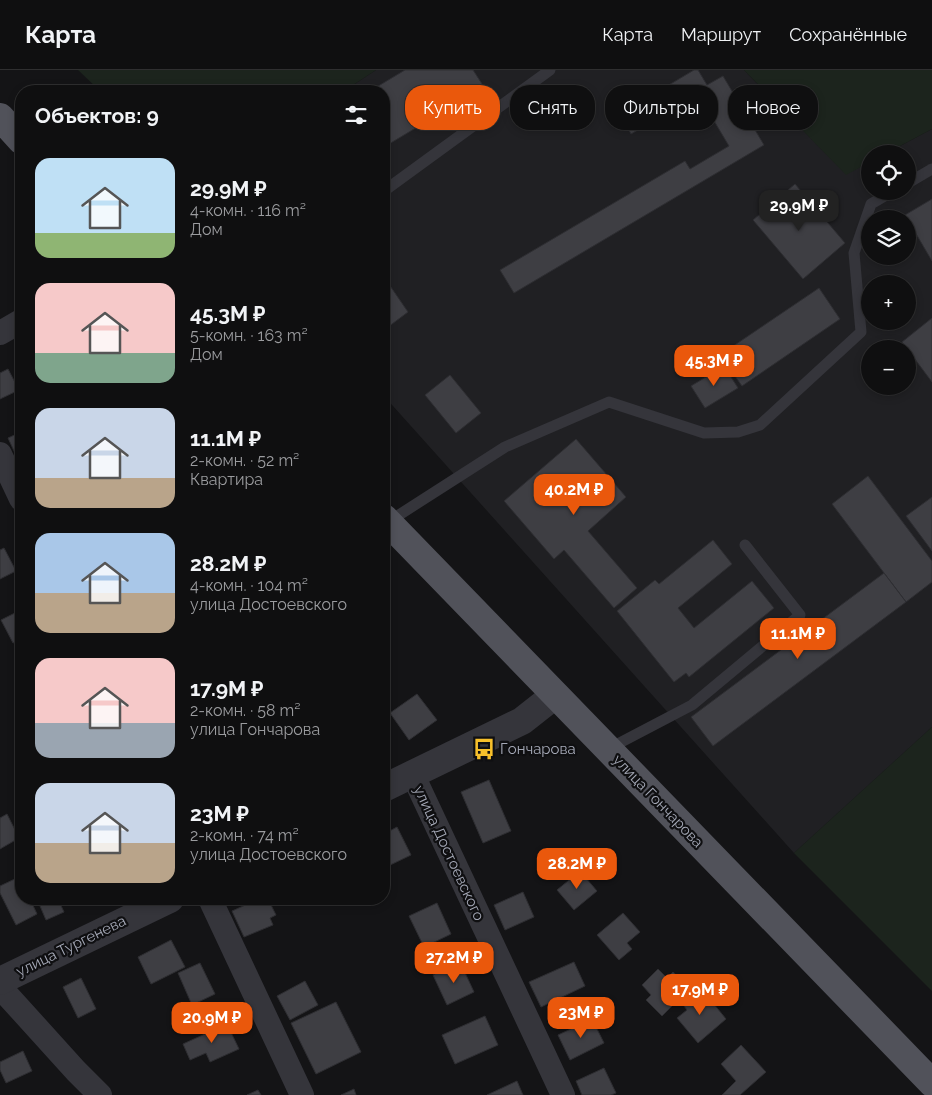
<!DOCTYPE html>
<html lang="ru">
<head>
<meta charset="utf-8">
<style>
  body { margin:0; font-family:Raleway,sans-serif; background:#181819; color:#f1f3f6; height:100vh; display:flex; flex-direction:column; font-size:19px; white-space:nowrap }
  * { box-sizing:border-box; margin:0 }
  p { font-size:16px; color:#9b9c9f }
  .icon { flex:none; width:28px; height:28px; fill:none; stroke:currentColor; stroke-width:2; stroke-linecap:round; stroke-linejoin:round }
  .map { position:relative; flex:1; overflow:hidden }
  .side { position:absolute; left:15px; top:15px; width:375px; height:820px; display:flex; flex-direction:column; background:#0f0f10; border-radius:20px; box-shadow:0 2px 8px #0003,0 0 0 1px #2f2f30 }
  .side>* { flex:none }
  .top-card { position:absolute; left:405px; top:15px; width:451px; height:45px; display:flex; gap:10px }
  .tools { position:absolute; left:861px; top:75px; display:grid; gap:10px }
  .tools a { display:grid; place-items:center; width:55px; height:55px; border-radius:50%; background:#0f0f10; box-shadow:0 2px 8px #0003,0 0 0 1px #2f2f30; font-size:25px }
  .price { position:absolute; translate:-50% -42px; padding:0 11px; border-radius:10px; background:#ea580c; color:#fff; font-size:16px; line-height:32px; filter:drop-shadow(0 1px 2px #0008) }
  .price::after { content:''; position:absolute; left:50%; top:30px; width:15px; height:11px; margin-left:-8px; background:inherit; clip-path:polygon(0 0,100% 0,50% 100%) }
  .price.on { background:#222; color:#fff }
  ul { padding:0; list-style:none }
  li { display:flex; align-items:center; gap:15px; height:125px; padding:0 20px }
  li span { display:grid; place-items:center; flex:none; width:140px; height:100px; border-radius:15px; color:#555 }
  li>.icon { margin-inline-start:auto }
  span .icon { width:60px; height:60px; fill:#fffc; stroke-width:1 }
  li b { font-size:21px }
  h2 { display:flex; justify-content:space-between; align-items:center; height:60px; padding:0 20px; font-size:21px }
  .tag { padding:0 18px; border-radius:20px; background:#0f0f10; box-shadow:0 2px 8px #0003,0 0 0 1px #2f2f30; font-size:18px; line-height:45px }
  .tag.on { background:#ea580c; color:#fff }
  header { display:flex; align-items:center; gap:30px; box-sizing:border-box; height:70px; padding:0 25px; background:#0f0f10; border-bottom:1px solid #2f2f30 }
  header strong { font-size:24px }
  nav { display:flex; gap:28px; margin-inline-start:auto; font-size:18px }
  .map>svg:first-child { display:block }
  .built { fill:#202023; fill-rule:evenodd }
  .green { fill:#1c241d }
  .building { fill:#3e3e43; stroke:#2e2e32 }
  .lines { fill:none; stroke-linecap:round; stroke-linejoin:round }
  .service { stroke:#35353b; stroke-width:11 }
  .minor { stroke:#35353b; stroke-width:24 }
  .tertiary { stroke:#35353b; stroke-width:28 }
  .primary { stroke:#51525a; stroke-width:28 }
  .labels { text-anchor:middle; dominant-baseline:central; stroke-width:4.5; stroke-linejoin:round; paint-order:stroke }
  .poi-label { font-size:15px; fill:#a5a9b7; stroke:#0f0f11; text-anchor:start }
  .street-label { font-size:15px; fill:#a5a9b7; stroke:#0f0f11 }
</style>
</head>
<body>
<header>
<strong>Карта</strong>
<nav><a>Карта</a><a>Маршрут</a><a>Сохранённые</a></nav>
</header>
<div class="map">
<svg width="932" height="1025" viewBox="0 0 932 1025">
  <rect width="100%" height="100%" fill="#141416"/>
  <!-- built -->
  <path class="built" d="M376,0H744L846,104L870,92V121H908V84H885L932,59V657L794,783L384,326V21H344ZM870,149H908V186H870ZM870,214H908V251H870ZM870,279H908V316H870Z"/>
  <!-- green -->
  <g class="green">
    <path d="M78,0H376L344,21H100Z"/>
    <path d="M744,0H932V59L885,84H870V92L846,105Z"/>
    <path d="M932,657V921L794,783Z"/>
  </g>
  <!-- building -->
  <g class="building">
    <path d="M405,0H473L484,17L384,77V21H370Z"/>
    <path d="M694,0H698L707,15L723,6L764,75L514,223L500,200L685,91L690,99L729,76L698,24L631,64L620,44Z"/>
    <path d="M795,114L845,173L803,209L753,150Z"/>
    <path d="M932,129V191L905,145Z"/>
    <path d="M384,207L408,242L384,260Z"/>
    <path d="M819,218L840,249L742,316L720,285Z"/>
    <path d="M932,248V312L902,272Z"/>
    <path d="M724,296L738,318L705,338L691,316Z"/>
    <path d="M8,299L19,320L0,329V303Z"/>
    <path d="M450,305L481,343L456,363L425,325Z"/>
    <path d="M21,362V396L8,368Z"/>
    <path d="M576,369L626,427L588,461L637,518L614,538L564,480L554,489L504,431Z"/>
    <path d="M868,406L932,491V512L906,532L832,434Z"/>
    <path d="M932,427V481L906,446Z"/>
    <path d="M713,470L732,494L678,538L694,558L752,511L774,538L689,607L686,603L674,612L617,541L655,510L659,514Z"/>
    <path d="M4,478L16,501L0,509V480Z"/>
    <path d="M884,503L906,532L713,676L691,647Z"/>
    <path d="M21,540V569L13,573L1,550Z"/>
    <path d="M417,624L437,650L409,670L390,643Z"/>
    <path d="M489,710L511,761L483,773L461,722Z"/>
    <path d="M7,744L19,768L0,779V748Z"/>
    <path d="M397,757L411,785L386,797L384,792V764Z"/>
    <path d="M580,801L597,821L574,840L557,820Z"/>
    <path d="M19,807L21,812V829H30L37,844L16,855L0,823V816Z"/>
    <path d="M523,822L534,847L505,860L494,835Z"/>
    <path d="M37,829H58L64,842L46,850Z"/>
    <path d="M259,829H262L265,835L270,833L276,845L270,848L273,855L244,867L232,841Z"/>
    <path d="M437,833L451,864L424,877L409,846Z"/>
    <path d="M623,843L640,862L627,873L632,879L619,890L597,865Z"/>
    <path d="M171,870L185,897L151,914L138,887Z"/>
    <path d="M460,892L474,922L447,935L433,905Z"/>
    <path d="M574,892L585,916L541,937L529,912Z"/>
    <path d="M200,893L215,924L192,935L178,903Z"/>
    <path d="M658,899L667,908L673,902L690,918L662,946L646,930L651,925L642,915Z"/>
    <path d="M81,908L96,939L78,948L63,917Z"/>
    <path d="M305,911L318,935L290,950L277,926Z"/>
    <path d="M693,922L698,928L705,923L726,949L698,973L677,948L687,940L681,932Z"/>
    <path d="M336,932L361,982L316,1004L291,953Z"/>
    <path d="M485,946L498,975L455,994L442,965Z"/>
    <path d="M592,949L604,973L570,990L558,965Z"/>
    <path d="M227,954L239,979L210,992L206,983L190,990L183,974Z"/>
    <path d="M741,975L766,1002L740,1025H722L736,1011L721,994Z"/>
    <path d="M23,981L32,1001L6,1013L0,1000V992Z"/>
    <path d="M604,998L616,1023L611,1025H582L576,1011Z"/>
    <path d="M517,1011L523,1025H487Z"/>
    <path d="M354,1019L356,1025H341Z"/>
    <path d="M258,1020L261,1025H247Z"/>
  </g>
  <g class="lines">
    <!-- service -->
    <g class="service">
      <path d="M908,113L932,99"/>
      <path d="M384,121L550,0"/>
      <path d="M388,452L505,377L609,332L704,363L738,362L760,355L861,262L854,183L871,134L893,121"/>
      <path d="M608,679L692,635L800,545L745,475"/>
    </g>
    <!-- minor -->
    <g class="minor">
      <path d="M0,263L21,251"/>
      <path d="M0,384L21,429"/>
      <path d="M412,703L563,1025"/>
      <path d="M210,829L302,1025"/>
      <path d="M0,917L76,1001L100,1025"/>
    </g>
    <!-- tertiary -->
    <g class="tertiary">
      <path d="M384,718L522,651L555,625"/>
      <path d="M0,911L170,829"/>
    </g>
    <!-- primary -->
    <g class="primary">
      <path d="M0,47L21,70"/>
      <path d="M384,448L932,1013"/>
    </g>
  </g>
  <!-- icons -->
  <defs>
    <g id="bus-bare" transform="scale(1.725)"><path d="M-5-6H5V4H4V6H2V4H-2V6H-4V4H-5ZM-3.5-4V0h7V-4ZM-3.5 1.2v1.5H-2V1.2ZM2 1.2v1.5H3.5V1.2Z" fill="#f7c02b" stroke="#0f0f11" stroke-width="2.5" paint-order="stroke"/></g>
  </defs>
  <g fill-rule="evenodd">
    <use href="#bus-bare" x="484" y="679"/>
  </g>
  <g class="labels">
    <!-- poi labels -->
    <g class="poi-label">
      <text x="500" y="679">Гончарова</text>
    </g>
    <!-- street labels -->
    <g class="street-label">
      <text transform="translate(658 731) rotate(46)">улица Гончарова</text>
      <text transform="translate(449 783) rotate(65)">улица Достоевского</text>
      <text transform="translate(71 876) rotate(-26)">улица Тургенева</text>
    </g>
  </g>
</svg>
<div class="tools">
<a><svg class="icon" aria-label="locate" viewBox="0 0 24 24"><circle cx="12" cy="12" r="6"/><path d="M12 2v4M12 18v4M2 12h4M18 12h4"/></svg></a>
<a><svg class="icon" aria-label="layers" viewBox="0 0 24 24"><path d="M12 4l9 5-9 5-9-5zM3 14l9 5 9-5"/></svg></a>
<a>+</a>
<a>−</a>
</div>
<b class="price on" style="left:799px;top:162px">29.9M ₽</b>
<b class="price" style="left:714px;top:317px">45.3M ₽</b>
<b class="price" style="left:574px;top:446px">40.2M ₽</b>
<b class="price" style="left:798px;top:590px">11.1M ₽</b>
<b class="price" style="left:577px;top:820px">28.2M ₽</b>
<b class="price" style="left:454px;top:914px">27.2M ₽</b>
<b class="price" style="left:700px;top:946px">17.9M ₽</b>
<b class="price" style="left:581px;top:969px">23M ₽</b>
<b class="price" style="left:212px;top:974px">20.9M ₽</b>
<div class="top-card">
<a class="tag on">Купить</a>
<a class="tag">Снять</a>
<a class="tag">Фильтры</a>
<a class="tag">Новое</a>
</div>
<section class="side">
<h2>Объектов: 9<svg class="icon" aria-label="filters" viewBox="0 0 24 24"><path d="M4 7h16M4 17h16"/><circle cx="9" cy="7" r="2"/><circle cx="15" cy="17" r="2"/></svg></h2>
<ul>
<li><span style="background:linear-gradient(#bfe0f5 75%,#8fb573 0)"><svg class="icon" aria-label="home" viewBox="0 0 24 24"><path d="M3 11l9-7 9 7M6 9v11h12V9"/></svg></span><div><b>29.9M ₽</b><p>4-комн. · 116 m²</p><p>Дом</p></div></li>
<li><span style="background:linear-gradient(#f6c9c9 70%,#7fa58c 0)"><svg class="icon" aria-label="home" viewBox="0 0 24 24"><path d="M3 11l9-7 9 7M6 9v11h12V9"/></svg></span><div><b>45.3M ₽</b><p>5-комн. · 163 m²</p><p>Дом</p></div></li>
<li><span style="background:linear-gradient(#c9d6e8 70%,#b9a48a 0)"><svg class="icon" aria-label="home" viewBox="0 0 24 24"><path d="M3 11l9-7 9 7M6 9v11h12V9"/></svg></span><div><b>11.1M ₽</b><p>2-комн. · 52 m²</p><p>Квартира</p></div></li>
<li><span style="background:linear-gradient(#a9c7e8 60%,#b9a48a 0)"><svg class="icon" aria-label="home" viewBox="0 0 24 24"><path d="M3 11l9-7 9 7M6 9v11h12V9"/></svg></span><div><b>28.2M ₽</b><p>4-комн. · 104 m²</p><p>улица Достоевского</p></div></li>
<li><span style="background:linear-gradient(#f6c9c9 65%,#9aa5b1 0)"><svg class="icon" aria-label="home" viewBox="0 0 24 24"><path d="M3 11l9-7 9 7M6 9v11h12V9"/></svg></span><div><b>17.9M ₽</b><p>2-комн. · 58 m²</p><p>улица Гончарова</p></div></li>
<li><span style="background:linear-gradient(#c9d6e8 60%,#b9a48a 0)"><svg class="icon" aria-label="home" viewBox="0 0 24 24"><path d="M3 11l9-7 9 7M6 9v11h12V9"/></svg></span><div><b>23M ₽</b><p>2-комн. · 74 m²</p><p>улица Достоевского</p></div></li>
</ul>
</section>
</div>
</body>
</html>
